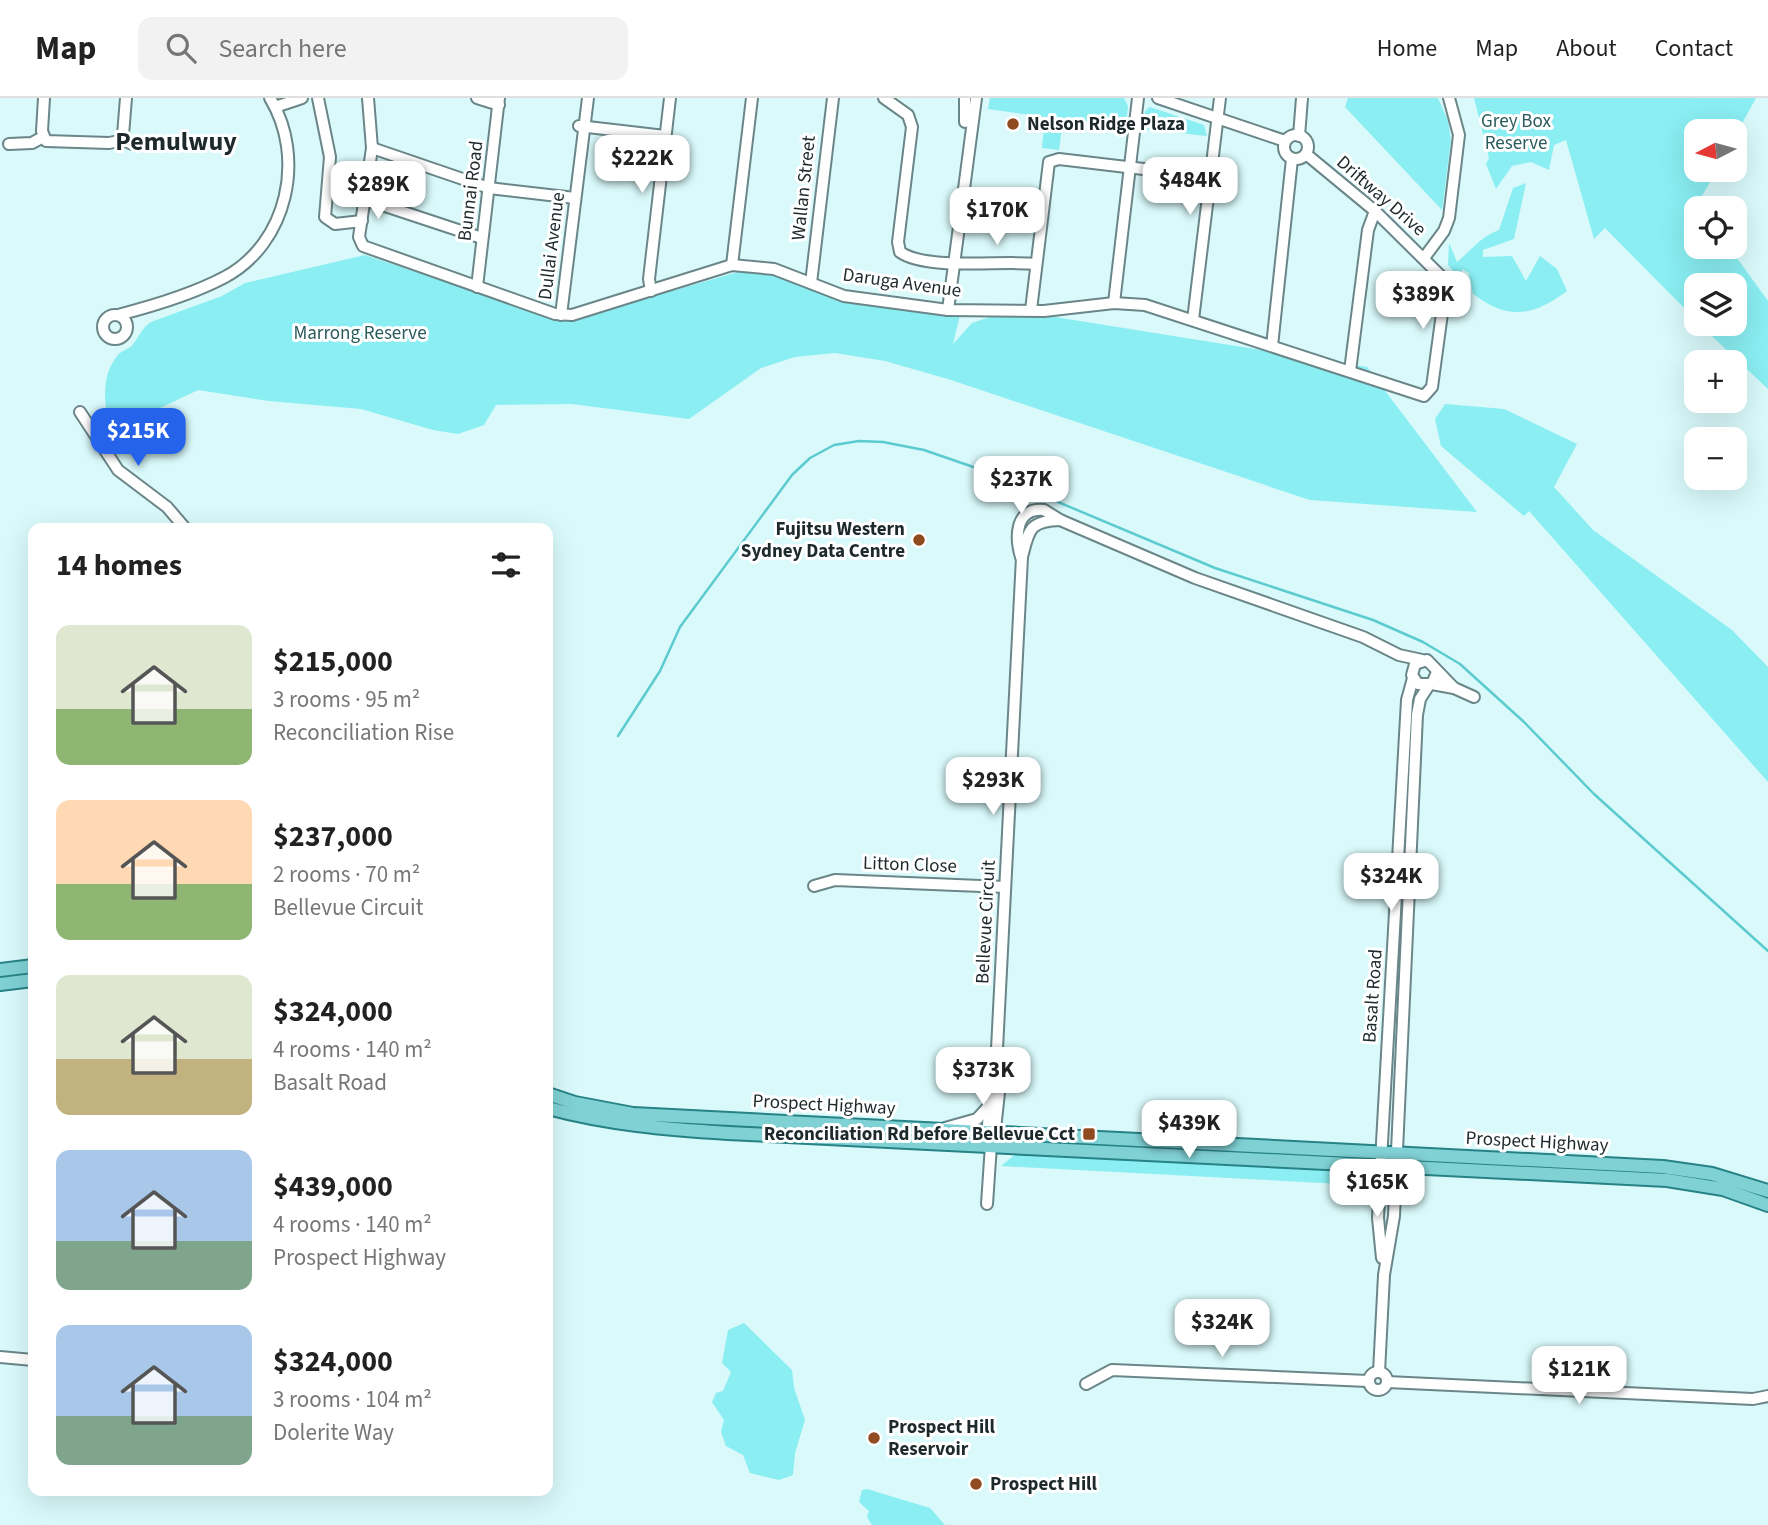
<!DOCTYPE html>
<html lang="en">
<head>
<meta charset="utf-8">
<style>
  body { margin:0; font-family:"Source Sans 3",sans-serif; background:#f2f2f2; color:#222; height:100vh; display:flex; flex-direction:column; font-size:26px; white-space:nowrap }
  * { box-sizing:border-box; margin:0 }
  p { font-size:23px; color:#767676 }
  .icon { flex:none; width:38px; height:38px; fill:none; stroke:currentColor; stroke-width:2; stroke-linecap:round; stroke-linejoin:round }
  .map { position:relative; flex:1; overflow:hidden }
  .panel { position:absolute; left:28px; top:425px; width:525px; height:973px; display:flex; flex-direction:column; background:#fff; border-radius:14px; box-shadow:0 7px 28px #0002 }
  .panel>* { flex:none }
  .needle { width:46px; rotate:264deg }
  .tools { position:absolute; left:1684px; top:21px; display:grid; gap:14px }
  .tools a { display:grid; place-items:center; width:63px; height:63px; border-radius:14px; background:#fff; box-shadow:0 7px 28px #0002; font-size:35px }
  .price { position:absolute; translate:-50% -60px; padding:0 16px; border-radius:14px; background:#fff; color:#222; font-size:23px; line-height:46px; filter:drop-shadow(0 2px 4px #0008) }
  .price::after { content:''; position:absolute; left:50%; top:42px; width:21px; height:16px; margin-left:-10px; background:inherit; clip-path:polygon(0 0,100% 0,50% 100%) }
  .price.active { background:#2563eb; color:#fff }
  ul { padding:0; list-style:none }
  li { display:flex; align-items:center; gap:21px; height:175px; padding:0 28px }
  li span { display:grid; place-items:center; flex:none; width:196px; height:140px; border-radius:14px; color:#555 }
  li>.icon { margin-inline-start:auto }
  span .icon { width:84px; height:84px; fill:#fffc; stroke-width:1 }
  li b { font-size:30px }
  h2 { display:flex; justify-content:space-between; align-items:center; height:84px; padding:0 28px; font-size:30px }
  header { display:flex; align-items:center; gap:42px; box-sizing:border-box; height:98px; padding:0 35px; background:#fff; border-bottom:2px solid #e0e0e0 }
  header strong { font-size:33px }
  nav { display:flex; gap:38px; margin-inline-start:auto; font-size:24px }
  .search { width:490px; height:63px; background:#f2f2f2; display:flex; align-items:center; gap:18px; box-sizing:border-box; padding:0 24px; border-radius:14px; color:#767676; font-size:26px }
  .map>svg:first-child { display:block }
  .green { fill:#8aeef2 }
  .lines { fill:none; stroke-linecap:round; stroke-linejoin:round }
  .stream { stroke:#5ccbcf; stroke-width:2.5 }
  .minor-casing { stroke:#6a8688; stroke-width:14 }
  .major-casing { stroke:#278286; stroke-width:16 }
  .minor { stroke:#fff; stroke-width:10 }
  .major { stroke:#80d1d4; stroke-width:12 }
  .poi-dot { fill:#904c20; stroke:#fff; stroke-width:2.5 }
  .labels { text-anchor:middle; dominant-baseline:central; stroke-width:6; stroke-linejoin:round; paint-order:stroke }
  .park-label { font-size:19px; fill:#2b5b5d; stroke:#fff }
  .poi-label { font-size:19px; font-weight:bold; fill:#1d292a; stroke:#fff; text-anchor:start }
  .street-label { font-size:19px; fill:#1d292a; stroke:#fff }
  .district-label { font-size:26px; font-weight:bold; fill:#1d292a; stroke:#fff }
</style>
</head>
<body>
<header>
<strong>Map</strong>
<div class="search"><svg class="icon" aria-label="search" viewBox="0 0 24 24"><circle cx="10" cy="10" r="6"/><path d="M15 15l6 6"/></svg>Search here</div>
<nav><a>Home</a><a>Map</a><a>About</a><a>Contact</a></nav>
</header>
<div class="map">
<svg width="1768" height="1427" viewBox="0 0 1768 1427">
  <rect width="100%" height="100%" fill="#d9f9fa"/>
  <!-- green -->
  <g class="green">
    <path d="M990,0H1124L1128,8L1126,29L1063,21L1059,52L1042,50L1045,19L988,11Z"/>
    <path d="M1348,0H1438L1448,23L1451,42L1442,112L1345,9Z"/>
    <path d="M1474,0H1756L1734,40V33H1696V72H1717L1698,105L1702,110H1696V149H1729L1768,203V291L1699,226H1734V187H1696V222L1605,130L1594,141L1566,42L1554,47L1549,72L1531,64L1512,68L1496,91L1486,66L1489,60Z"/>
    <path d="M1150,9L1204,27L1207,38L1143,31L1145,13Z"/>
    <path d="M1526,85L1514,141L1483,152V159L1512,158L1526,183L1540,158L1557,171L1567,193C1533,218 1509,223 1473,196L1469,175L1462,171L1460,181L1448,167L1449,145L1457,164C1472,152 1481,138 1499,132L1513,90Z"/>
    <path d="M365,157L558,222H571L745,172L771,175L858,205L960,217L953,246L972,225L1011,212L1367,269L1477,414L1310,402L948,281L885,263L835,255L795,259L761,270L689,321L572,306L496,307L484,327L458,336L433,332L361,311L269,303L198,292L139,320L115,343C105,318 98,282 117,258C121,252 130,252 134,245C140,237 142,230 151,224L222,198L245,185Z"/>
    <path d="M1445,306L1504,311L1577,346L1554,389L1593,432L1732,532L1768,569V684L1529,413L1524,418L1441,348L1435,321Z"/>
    <path d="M1018,1054L1361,1072V1087L1001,1068Z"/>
    <path d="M744,1225L792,1272L794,1290L805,1322L795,1355L793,1377L779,1382L750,1375L743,1357L726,1348L721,1334L724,1322L712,1304L716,1295L723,1293L731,1274L722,1265L728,1232Z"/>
    <path d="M867,1391L930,1410L945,1427H872L867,1419L869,1413L859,1404L862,1392Z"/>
  </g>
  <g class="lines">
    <!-- stream -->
    <path class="stream" d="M618,638L660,573L680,529L792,377L810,360L834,347L859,343L883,344L924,352L982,372L1215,470L1373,522L1423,544L1460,566L1524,624L1594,696L1768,853"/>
    <!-- minor casing -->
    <g class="minor-casing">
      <g id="minor">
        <path d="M44,0L42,33L46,43L109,45L119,43L123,37L126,0"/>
        <path d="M318,0L330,59L325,119L335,126L362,123"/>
        <path d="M368,0L372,50L359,139L363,148L555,216L572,217L732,167L774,171L844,198L948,212L1044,213L1114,205L1145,207L1424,298L1432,289L1443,208L1453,191"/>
        <path d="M477,0L499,7"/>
        <path d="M884,0L908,17L912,29L898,144L900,154C927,173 1003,162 1036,166"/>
        <path d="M1158,0L1285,43"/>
        <path d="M275,9L302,0"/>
        <path d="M965,24V0"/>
        <path d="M579,28L665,38"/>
        <circle cx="1296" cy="49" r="12"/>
        <path d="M1299,38L1302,0"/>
        <path d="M121,41L132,46H150"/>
        <path d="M9,46L32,45L43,39"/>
        <path d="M372,50L489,90L575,100"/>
        <path d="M1306,56L1375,113L1461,198"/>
        <path d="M364,101L482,140"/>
        <path d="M1424,160L1444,133L1449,120L1459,37L1449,0"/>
        <path d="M732,167L752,0"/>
        <path d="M811,185L833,0"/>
        <path d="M477,189L499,0"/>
        <path d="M651,193L649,181L670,0"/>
        <path d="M1114,205L1138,0"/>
        <path d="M948,212L976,0"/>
        <path d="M1031,212L1049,64L1059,61L1211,79"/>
        <path d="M118,217C153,208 193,196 225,179C288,145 306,59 270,0"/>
        <path d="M561,217L588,0"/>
        <circle cx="115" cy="229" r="12"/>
        <path d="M1193,222L1220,0"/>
        <path d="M1272,248L1292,61"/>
        <path d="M1350,273L1368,132L1375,113"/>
        <path d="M80,314L118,372L167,409L185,430"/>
        <path d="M1021,459C1015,439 1015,409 1044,412L1060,422L1195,480L1363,539L1399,557L1422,562"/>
        <path d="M1437,574L1432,586H1418L1412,577L1415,566L1427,562L1454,590"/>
        <path d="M1432,586L1454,590L1474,599"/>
        <path d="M814,788L835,782L1005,789"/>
        <path d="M945,1030L977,1021L988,1009"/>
        <path d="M994,1040L999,995L995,981"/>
        <path d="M987,1106L991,1047L987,1034L997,951L1022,459C1029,432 1029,423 1060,422"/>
        <path d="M1382,1160L1378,1120L1380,1080L1407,602L1413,580"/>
        <path d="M0,1259L33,1262"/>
        <circle cx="1378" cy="1283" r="9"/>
        <path d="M1379,1274L1384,1177L1394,1118L1417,617L1420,601L1429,587"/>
        <path d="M1387,1284L1753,1301L1768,1298"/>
        <path d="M1086,1286L1112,1272L1368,1283"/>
      </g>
    </g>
    <!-- major casing -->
    <g class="major-casing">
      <g id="major">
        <path d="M0,872L33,868"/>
        <path d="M0,886L33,882"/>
        <path d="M548,996L575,1005L633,1016L1663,1069L1712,1076L1768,1093"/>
        <path d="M548,1010C607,1026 666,1031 728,1035L1667,1082L1723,1091L1768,1107"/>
      </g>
    </g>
    <!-- minor -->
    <use href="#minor" class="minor"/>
    <!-- major -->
    <use href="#major" class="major"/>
  </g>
  <!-- markers -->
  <g class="poi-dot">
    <circle cx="1013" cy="26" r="7"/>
    <circle cx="919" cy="442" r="7"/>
    <rect x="1082" y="1029" width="14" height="14" rx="3.5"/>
    <circle cx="874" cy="1340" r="7"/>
    <circle cx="976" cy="1386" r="7"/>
  </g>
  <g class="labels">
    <!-- park labels -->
    <g class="park-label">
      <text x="1516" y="23">Grey Box<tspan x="1516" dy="22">Reserve</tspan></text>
      <text x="360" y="235">Marrong Reserve</text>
    </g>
    <!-- poi labels -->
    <g class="poi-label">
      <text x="1027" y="26">Nelson Ridge Plaza</text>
      <text x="905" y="431" text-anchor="end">Fujitsu Western<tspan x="905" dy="22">Sydney Data Centre</tspan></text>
      <text x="1075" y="1036" text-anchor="end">Reconciliation Rd before Bellevue Cct</text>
      <text x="888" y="1329">Prospect Hill<tspan x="888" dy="22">Reservoir</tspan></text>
      <text x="990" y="1386">Prospect Hill</text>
    </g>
    <!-- street labels -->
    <g class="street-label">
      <text transform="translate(804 90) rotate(-84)">Wallan Street</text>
      <text transform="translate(471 93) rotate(-83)">Bunnai Road</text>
      <text transform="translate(1381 98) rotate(41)">Driftway Drive</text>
      <text transform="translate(552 148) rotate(-83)">Dullai Avenue</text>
      <text transform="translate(902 185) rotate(8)">Daruga Avenue</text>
      <text transform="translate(910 767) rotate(2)">Litton Close</text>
      <text transform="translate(986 824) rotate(-87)">Bellevue Circuit</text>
      <text transform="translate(1373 898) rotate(-86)">Basalt Road</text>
      <text transform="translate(824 1007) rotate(3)">Prospect Highway</text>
      <text transform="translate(1537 1044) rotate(3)">Prospect Highway</text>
    </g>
    <!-- district labels -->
    <g class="district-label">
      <text x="176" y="43">Pemulwuy</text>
    </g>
  </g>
</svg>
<div class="tools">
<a><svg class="needle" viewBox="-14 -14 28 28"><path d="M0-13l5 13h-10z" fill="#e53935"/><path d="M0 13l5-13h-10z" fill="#767676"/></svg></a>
<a><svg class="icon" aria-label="locate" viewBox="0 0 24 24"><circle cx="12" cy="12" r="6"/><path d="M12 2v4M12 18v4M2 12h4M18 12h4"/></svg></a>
<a><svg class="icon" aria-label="layers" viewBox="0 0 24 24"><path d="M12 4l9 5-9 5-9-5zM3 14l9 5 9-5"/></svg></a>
<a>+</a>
<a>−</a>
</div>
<b class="price" style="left:642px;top:97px">$222K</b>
<b class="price" style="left:1190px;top:119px">$484K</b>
<b class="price" style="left:378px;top:123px">$289K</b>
<b class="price" style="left:997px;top:149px">$170K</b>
<b class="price" style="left:1423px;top:233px">$389K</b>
<b class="price active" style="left:138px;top:370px">$215K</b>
<b class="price" style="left:1021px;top:418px">$237K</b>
<b class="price" style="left:993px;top:719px">$293K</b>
<b class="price" style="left:1391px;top:815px">$324K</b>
<b class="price" style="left:983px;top:1009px">$373K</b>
<b class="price" style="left:1189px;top:1062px">$439K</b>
<b class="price" style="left:1377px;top:1121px">$165K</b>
<b class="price" style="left:1222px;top:1261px">$324K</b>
<b class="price" style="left:1579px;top:1308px">$121K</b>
<section class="panel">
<h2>14 homes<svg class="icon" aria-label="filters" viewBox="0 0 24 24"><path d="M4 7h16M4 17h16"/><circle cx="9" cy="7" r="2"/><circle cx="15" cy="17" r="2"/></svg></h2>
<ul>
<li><span style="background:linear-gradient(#dfe7d0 60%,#8fb573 0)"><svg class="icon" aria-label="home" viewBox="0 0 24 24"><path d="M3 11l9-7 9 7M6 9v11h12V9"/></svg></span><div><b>$215,000</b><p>3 rooms · 95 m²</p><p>Reconciliation Rise</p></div></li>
<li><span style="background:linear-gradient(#ffd9b3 60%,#8fb573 0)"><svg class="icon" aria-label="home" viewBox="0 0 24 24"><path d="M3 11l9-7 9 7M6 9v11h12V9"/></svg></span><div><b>$237,000</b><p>2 rooms · 70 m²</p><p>Bellevue Circuit</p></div></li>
<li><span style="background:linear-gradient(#dfe7d0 60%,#c2b280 0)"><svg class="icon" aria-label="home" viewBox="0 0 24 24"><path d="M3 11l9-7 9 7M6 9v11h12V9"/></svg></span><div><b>$324,000</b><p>4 rooms · 140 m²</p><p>Basalt Road</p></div></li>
<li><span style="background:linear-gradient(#a9c7e8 65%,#7fa58c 0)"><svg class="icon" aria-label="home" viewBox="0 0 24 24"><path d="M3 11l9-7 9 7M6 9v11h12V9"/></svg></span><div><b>$439,000</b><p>4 rooms · 140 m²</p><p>Prospect Highway</p></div></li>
<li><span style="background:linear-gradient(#a9c7e8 65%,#7fa58c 0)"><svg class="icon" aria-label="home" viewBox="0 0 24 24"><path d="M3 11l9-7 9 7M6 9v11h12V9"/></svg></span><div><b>$324,000</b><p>3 rooms · 104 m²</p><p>Dolerite Way</p></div></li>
</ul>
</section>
</div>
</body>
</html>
